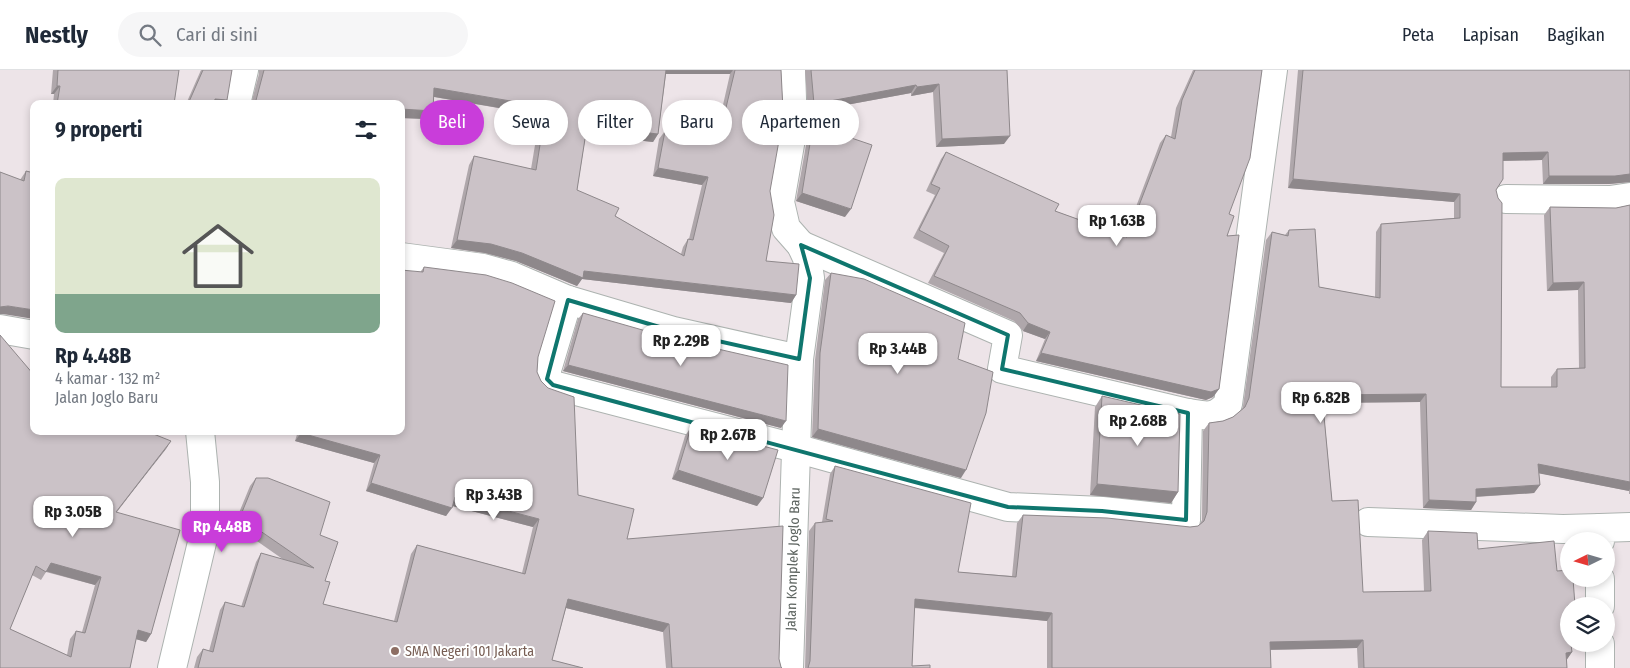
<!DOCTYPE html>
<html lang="id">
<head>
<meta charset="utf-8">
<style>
  body { margin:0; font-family:"Fira Sans Condensed",sans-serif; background:#f6f6f7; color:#1f2937; height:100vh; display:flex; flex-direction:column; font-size:19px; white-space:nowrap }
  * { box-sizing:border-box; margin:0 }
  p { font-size:16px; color:#747a83 }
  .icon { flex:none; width:28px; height:28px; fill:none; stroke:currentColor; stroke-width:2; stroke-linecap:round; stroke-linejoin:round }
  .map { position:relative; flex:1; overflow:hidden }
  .panel { position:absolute; left:30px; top:30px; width:375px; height:335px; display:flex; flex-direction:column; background:#fff; border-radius:10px; box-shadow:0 2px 8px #0003 }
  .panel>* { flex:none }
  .guide { position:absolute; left:420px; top:30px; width:475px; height:45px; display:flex; gap:10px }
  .needle { width:32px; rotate:265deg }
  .buttons { position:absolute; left:1560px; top:462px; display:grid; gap:10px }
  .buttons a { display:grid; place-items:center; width:55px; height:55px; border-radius:50%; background:#fff; box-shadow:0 2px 8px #0003; font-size:25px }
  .price { position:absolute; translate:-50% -42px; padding:0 11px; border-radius:10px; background:#fff; color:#222; font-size:16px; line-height:32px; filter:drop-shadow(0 1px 2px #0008) }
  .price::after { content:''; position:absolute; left:50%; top:30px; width:15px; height:11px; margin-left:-8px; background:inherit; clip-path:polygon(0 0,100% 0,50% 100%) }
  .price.selected { background:#c93dda; color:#fff }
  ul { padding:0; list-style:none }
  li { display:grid; align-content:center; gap:10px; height:265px; padding:0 25px }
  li+li { border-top:1px solid #e0e1e3 }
  li span { display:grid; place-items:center; height:155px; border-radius:10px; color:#555 }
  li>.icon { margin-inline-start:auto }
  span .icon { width:90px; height:90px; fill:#fffc; stroke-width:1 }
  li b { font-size:21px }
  h2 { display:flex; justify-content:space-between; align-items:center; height:60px; padding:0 25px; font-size:21px }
  .tag { padding:0 18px; border-radius:22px; background:#fff; box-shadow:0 2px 8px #0003; font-size:18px; line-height:45px }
  .tag.selected { background:#c93dda; color:#fff }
  header { display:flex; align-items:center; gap:30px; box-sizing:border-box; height:70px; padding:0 25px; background:#fff; border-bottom:1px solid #e0e1e3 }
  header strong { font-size:24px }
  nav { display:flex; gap:28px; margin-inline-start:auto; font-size:18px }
  .search { width:350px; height:45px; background:#f6f6f7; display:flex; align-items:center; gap:12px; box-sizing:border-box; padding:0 18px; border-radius:28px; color:#747a83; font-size:19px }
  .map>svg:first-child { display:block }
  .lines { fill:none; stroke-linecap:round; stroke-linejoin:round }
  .minor-casing { stroke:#adb3b0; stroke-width:30 }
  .minor { stroke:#fff; stroke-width:28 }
  .wall { fill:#afa7ab; fill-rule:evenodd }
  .shaded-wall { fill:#8e888b }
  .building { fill:#cbc2c7; stroke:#8e888b; fill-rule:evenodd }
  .marked { fill:none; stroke:#0f766e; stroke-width:4; stroke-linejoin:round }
  .education-dot { fill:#8d6e63; stroke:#fff; stroke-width:2 }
  .labels { text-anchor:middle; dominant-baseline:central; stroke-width:4; stroke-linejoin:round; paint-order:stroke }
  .street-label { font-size:14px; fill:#5c635f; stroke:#fff }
  .education-label { font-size:14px; fill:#785e54; stroke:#fff; text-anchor:start }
</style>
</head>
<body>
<header>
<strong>Nestly</strong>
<div class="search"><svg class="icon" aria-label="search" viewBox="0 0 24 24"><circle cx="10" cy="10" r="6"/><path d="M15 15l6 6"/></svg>Cari di sini</div>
<nav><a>Peta</a><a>Lapisan</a><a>Bagikan</a></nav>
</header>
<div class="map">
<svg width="1630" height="598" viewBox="0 0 1630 598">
  <rect width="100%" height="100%" fill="#ede4e8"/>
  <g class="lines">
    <!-- minor casing -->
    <g class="minor-casing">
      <g id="minor">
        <path d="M236,34L244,0"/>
        <path d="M1506,129L1610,130L1630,127"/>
        <path d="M801,175L1008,265L1002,299L1188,343C1207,346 1214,349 1228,334L1273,0"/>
        <path d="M401,187L483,198L512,206L568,230L673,261L799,289"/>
        <path d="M568,230L547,300V309L553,315L795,378L1008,437L1102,441L1186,450L1188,343"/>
        <path d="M0,259L34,265"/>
        <path d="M1368,452L1563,459L1600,458"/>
        <path d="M1600,471V458L1630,457"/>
        <path d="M1600,509V536"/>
        <path d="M1600,574V598"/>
        <path d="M172,598L205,460V412L200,361"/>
        <path id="s1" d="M789,598L799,289L810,208L807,188L801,175L786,158L780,132L793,57L791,0"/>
      </g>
    </g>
    <!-- minor -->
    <use href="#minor" class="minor"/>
  </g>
  <!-- wall -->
  <g class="wall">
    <path d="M53,0H179L174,34H53L54,24H51Z"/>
    <path d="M201,0H232L224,34H186Z"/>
    <path d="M259,0H781L783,40L779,44L770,121L766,191L796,225L791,233L582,209L577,216L516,191L485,183L451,178L469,95L474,86L531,99L540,45L434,27L427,49L401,48V34H251L259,4ZM666,4H730L715,70L665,61L659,69L653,106L702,115L689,169H688L683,177L681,184L615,146L577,120L586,64L653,72L658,64Z"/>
    <path d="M805,0H1007L1004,74L936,77L933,22L911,26V23L808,42Z"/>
    <path d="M1193,0H1262L1229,144L1219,319L1213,327L1206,330L1036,291L1045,269L1023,261L1014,251L928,213L944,183L913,168L935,125L926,121L941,89L946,82L1055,141L1125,166L1160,73L1166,65L1171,67L1176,38Z"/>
    <path d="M1298,0H1630V112L1609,114H1543L1542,90L1503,91L1496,120L1501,317H1551V307L1557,299L1579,298L1578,220L1547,221L1544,145L1550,137L1616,138L1630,135V424H1629V421L1539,403L1540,415L1534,423L1476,427V432L1471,440L1423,438L1420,332L1323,333L1332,431L1363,522L1424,521L1422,470L1428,461L1478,479L1557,501L1575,535L1574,536H1569L1568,543L1572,582L1566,590L1567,598H1358L1357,578L1270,580L1271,598H1047V551L914,538L912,596L930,598H805L809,461L815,453L822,452L830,404L835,396L958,502L1012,506L1017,453L1023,445L1190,457L1198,456L1200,454L1202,450L1203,361L1209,353L1223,351L1233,347L1242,340L1243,336L1266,170L1272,162L1285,165L1289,160L1319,217L1375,227L1376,162L1381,154L1454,148V132L1288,118Z"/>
    <path d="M813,55L845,147L796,131L808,64Z"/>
    <path d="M26,101L3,244H0V102L20,110Z"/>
    <path d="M424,197L538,287L537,302L578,425L627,469L779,589L781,597L782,598H666L663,562L566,538L552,590L583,598H194L197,587L203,579L209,581L220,540L225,532L241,537L256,492L261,483L284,490L234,455L250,416L256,408L320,465L325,511L323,534L394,551L411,484L417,475L522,503L533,457L452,436L446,446L366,421L374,393L295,371L298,361H401L421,201Z"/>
    <path d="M831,203L958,289L961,408L812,367L815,290L825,210Z"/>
    <path d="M583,243L781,358L563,301L578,249Z"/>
    <path d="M1102,326L1178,422L1171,433L1090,425L1095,337Z"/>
    <path d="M691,357L763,428L757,436L672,409L685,366Z"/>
    <path d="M34,361L171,371L117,442L151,564L146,572L136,569L130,598H0ZM46,502L95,515L82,562L76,561L70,569L67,585L10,559L32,505L41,510Z"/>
  </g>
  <!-- shaded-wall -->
  <g class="shaded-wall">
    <path d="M664,0H733L730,4H661Z"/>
    <path d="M939,14L933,22L911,26L917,17Z"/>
    <path d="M916,15L911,23L808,42L814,34Z"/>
    <path d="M57,16H60L54,24H51Z"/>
    <path d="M434,18L546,37L540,45L429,26Z"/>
    <path d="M215,29L227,30L224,34H212Z"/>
    <path d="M401,39L433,41L427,49L401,48Z"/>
    <path d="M783,40L777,48L772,42Z"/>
    <path d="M587,56L658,64L653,72L582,64Z"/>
    <path d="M1010,66L1004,74L936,77L942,69Z"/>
    <path d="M1548,82L1542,90L1497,91L1503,83Z"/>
    <path d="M658,98L708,107L702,115L653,106Z"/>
    <path d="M1630,104V112L1609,114H1543L1549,106Z"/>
    <path d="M1293,109L1460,124L1454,132L1288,118Z"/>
    <path d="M802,123L851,139L845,147L796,131Z"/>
    <path d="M457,170L491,174L584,201L796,225L791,233L582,209L577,216L516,191L485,183L451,178Z"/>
    <path d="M1584,212L1578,220L1547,221L1553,213Z"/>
    <path d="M8,236L34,240V249L3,244H0V237Z"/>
    <path d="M1028,253L1050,262L1045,269L1023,261Z"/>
    <path d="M1041,283L1219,319L1213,327L1206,330L1036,291Z"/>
    <path d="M568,295L786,351L781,358L563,301Z"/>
    <path d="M1426,324L1420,332L1317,333L1322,325Z"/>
    <path d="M818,359L966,400L961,408L812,367Z"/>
    <path d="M301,363L380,385L374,393L295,371Z"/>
    <path d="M171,371L166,379L110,450L116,442Z"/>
    <path d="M1538,394L1630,412V419L1629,421L1532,402Z"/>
    <path d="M678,400L763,428L757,436L672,409Z"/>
    <path d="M371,413L452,438L446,446L366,421Z"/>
    <path d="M1097,414L1178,422L1171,433L1090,425Z"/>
    <path d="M1540,415L1534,423L1470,427L1476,419Z"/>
    <path d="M455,427L539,449L533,457L449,435Z"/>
    <path d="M1429,430L1476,432L1471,440L1423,438Z"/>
    <path d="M51,493L101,507L95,515L45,501Z"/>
    <path d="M568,529L669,554L663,562L562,537Z"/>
    <path d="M915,529L1052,543L1047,551L909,537Z"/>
    <path d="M138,560L151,564L146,572L132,568Z"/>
    <path d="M1363,570L1357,578L1264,580L1270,572Z"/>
    <path d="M1572,582L1566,591V583Z"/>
  </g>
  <!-- building -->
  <g class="building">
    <path d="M58,0H179L174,34H57L60,16H57Z"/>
    <path d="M203,0H232L227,30L215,29L214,34H188Z"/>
    <path d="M264,0H666L658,64L587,56L577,120L619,138L615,146L684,186L688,169L693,170L708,107L658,98L665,61L718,71L735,0H781L783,40L772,42L783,46V48L770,121L774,145L766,191L799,194L796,225L584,201L583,208L522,183L491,174L457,170L474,86L536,100L546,37L434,18L433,41L401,39V34H255Z"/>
    <path d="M811,0H1007L1010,66L942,69L939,14L917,17L916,15L814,34Z"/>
    <path d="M1195,0H1262L1250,88L1229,144L1234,146L1227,166L1239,165L1219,319L1211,322L1041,283L1050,262L1028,253L1020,243L934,206L949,176L919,160L940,118L931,114L946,82L1059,134L1055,141L1127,167L1166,65L1175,69L1182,30Z"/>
    <path d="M1303,0H1630V104L1615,106H1549L1548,82L1503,83V109L1496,120L1498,128L1502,133L1501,317H1557V299L1585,298L1584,212L1553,213L1550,137L1616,138L1630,135V412L1538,394L1540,415L1476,419V432L1429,430L1426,324L1322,325L1332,431L1358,430L1363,522L1431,521L1428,461L1477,463L1478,479L1554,471L1557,501L1569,500V509H1573L1575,535H1568L1569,548V574H1571L1572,582L1566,583L1567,598H1364L1363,570L1270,572L1271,598H1052V543L915,529L912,596L930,595V598H808L810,591L815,453L833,451L826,449L835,396L971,433L958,502L1016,507L1023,445L1107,448L1190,457L1198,456L1204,451L1207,442L1209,353L1223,351L1233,347L1245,337L1249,328L1272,162L1288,166L1289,160L1315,159L1319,217L1380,228L1381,154L1460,148V124L1293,109Z"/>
    <path d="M813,55L872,75L851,139L802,123Z"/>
    <path d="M26,101L34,103V240L8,236L0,237V102L24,111Z"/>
    <path d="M424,197L486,205L512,213L555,231L538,287L537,302L541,311L548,318L574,327L578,425L634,439L627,469L783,456L779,589L781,597L782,598H672L669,554L568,529L552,590L583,598H198L203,579L213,582L225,532L244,537L261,483L314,498L240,447L256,408H268L330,432L320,465L338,472L325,511L330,512L323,534L397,552L417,475L525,504L539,449L455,427L452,438L371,413L380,385L301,363V361H401V200L423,202Z"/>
    <path d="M831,203L864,209L965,253L958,289L993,302L986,343L966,400L818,359L820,283Z"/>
    <path d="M583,243L674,269L788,295L786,351L568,295Z"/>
    <path d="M0,265L34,305V361H146L171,371L116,442L180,460L151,564L138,560L130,598H0ZM51,493L101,507L85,563L76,561L71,587L10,559L36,496L46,502Z"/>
    <path d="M1102,326L1180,344L1178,422L1097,414Z"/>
    <path d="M691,357L778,380L763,428L678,400Z"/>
  </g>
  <!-- marked area -->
  <path class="marked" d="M801,175L1008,265L1002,299L1188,343L1186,450L1102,441L1008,437L553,315L547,309L568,230L673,261L799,289L810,208Z"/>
  <!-- markers -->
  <circle class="education-dot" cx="395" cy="581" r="5"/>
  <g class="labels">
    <!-- street labels -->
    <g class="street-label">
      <text stroke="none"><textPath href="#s1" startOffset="109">Jalan Komplek Joglo Baru</textPath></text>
    </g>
    <!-- education labels -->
    <g class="education-label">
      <text x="405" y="581">SMA Negeri 101 Jakarta</text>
    </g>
  </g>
</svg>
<div class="buttons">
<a><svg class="needle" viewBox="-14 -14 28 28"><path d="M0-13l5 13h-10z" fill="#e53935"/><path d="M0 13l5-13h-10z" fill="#747a83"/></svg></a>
<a><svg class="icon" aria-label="layers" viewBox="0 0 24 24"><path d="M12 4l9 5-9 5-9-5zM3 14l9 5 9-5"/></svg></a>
</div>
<b class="price" style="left:1117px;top:177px">Rp 1.63B</b>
<b class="price" style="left:681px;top:297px">Rp 2.29B</b>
<b class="price" style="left:898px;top:305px">Rp 3.44B</b>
<b class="price" style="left:1321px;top:354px">Rp 6.82B</b>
<b class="price" style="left:1138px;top:377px">Rp 2.68B</b>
<b class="price" style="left:728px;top:391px">Rp 2.67B</b>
<b class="price" style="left:494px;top:451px">Rp 3.43B</b>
<b class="price" style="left:73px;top:468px">Rp 3.05B</b>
<b class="price selected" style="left:222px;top:483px">Rp 4.48B</b>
<div class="guide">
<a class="tag selected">Beli</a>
<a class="tag">Sewa</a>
<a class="tag">Filter</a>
<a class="tag">Baru</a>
<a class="tag">Apartemen</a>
</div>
<section class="panel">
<h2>9 properti<svg class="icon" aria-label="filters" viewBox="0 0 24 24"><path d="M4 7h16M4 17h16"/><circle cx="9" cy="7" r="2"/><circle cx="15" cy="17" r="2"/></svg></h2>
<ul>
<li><span style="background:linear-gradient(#dfe7d0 75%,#7fa58c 0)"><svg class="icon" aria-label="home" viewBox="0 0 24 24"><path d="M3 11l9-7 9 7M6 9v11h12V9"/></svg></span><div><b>Rp 4.48B</b><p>4 kamar · 132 m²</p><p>Jalan Joglo Baru</p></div></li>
</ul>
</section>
</div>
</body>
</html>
